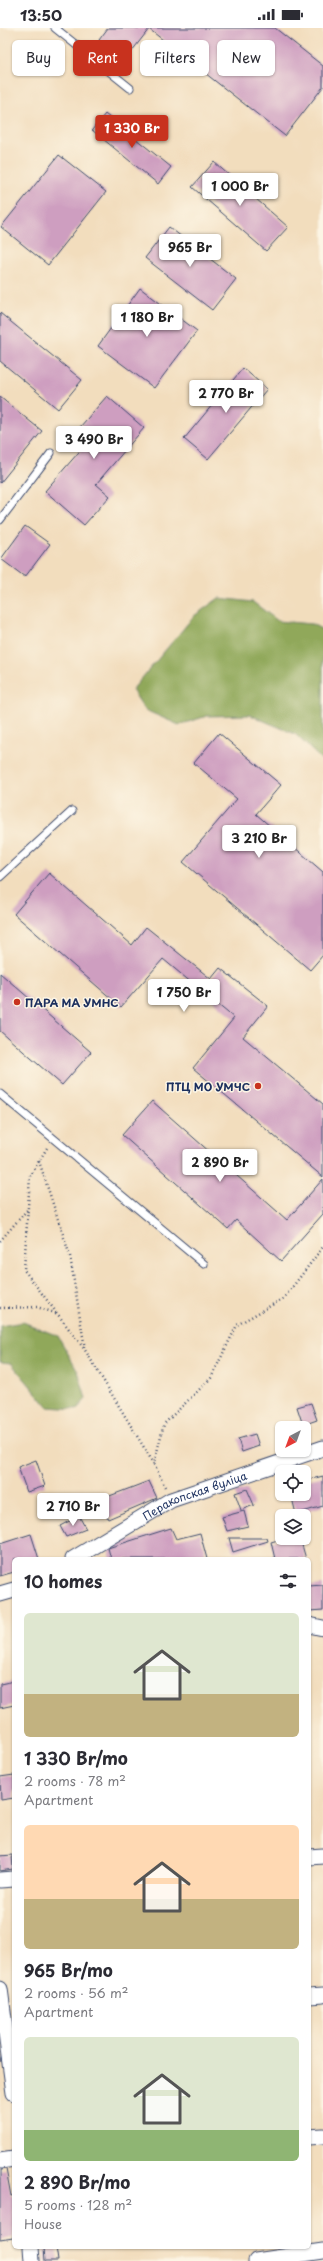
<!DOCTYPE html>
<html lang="en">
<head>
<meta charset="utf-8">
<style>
  body { margin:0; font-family:"Playpen Sans",sans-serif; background:#f2f2f3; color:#2b2b33; height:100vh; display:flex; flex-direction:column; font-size:15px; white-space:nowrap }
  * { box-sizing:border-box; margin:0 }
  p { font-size:13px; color:#7c7c81 }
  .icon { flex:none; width:22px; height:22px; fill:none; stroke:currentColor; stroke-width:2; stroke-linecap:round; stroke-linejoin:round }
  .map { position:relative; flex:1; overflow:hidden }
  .drawer { position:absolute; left:12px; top:1529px; width:299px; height:692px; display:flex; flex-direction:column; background:#fff; border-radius:6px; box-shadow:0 1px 3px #0004 }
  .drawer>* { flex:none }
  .hud { position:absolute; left:12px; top:12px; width:299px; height:36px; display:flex; gap:8px }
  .needle { width:26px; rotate:221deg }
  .tools { position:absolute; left:275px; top:1393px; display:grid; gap:8px }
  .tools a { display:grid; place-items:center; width:36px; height:36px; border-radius:6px; background:#fff; box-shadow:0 1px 3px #0004; font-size:20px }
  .price { position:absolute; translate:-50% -34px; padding:0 9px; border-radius:4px; background:#fff; color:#222; font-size:13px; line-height:26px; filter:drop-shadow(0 1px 2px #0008) }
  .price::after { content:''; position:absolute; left:50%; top:24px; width:12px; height:9px; margin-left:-6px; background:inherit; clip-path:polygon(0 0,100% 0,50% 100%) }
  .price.selected { background:#c8321e; color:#fff }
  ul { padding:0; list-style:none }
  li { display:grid; align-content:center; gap:8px; height:212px; padding:0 12px }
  li span { display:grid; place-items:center; height:124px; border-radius:6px; color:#555 }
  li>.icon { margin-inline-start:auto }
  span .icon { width:72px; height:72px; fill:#fffc; stroke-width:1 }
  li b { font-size:17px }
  h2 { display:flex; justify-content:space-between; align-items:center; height:48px; padding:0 12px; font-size:17px }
  .tag { padding:0 14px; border-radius:6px; background:#fff; box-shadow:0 1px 3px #0004; font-size:14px; line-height:36px }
  .tag.selected { background:#c8321e; color:#fff }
  .status { display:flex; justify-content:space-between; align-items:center; height:28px; padding:0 20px; background:#fff; direction:ltr }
  .status svg { height:11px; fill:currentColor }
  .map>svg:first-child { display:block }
  .forest { fill:#90a85a; stroke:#566c5c }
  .building { fill:#ce9ec0 }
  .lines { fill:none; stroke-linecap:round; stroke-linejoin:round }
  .lane-casing { stroke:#3b496c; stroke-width:9 }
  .street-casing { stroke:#3b496c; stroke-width:17 }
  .path { stroke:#3b496c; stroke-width:2.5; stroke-dasharray:1 3; stroke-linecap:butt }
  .lane { stroke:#fff; stroke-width:7 }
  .street { stroke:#fff; stroke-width:15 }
  .poi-dot { fill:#c8321e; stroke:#fcf5e5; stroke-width:1.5 }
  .labels { text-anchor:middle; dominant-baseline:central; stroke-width:3; stroke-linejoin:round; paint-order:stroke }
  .poi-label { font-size:11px; font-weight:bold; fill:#1b2f5e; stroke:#fcf5e5; text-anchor:start }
  .street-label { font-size:11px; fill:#1b2f5e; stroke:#fcf5e5 }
</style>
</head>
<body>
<div class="status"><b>13:50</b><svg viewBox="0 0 49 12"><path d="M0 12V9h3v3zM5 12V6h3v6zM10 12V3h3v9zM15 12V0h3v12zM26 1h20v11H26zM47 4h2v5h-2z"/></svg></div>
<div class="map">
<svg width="323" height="2233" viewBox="0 0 323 2233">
  <rect width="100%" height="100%" fill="#fcf5e5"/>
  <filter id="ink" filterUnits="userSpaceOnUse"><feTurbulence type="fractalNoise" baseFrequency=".025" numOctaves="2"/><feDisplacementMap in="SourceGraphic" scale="8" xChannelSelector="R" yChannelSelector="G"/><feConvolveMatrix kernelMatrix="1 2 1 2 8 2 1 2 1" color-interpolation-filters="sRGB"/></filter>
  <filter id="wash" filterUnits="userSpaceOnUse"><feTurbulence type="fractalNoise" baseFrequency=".012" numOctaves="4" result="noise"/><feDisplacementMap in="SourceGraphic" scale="16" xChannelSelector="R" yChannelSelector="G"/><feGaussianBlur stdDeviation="0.9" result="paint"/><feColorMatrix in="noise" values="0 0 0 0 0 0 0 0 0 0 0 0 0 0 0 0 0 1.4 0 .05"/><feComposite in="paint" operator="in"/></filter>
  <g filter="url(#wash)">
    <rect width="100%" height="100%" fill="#f2ddbd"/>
    <!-- forest -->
    <g class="forest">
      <path d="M219,570L253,574L278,593L312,596L323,602V733L295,706L250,687L207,688L179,697L145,682L132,662L194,588Z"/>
      <path d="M23,1294L58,1308L78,1343L86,1371L77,1381L48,1379L11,1335L0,1334V1298Z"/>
    </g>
    <g id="blocks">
      <!-- building -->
      <g class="building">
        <path d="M108,0H275L323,38V59L285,108L149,1L125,32L99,12Z"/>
        <path d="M105,86L171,139L158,156L92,102Z"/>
        <path d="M59,127L106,164L48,237L1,199Z"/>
        <path d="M214,134L288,199L266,223L192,159Z"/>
        <path d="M169,199L236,251L212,282L145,230Z"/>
        <path d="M140,260L197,303L154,360L98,318Z"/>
        <path d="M0,285L82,352L58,381L0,333Z"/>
        <path d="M243,340L267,361L208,431L184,411Z"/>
        <path d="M107,368L144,400L96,456L110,468L84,497L45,463L85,417L73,407Z"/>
        <path d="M0,369L42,403L0,455Z"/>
        <path d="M25,498L50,516L25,549L1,531Z"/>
        <path d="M219,705L281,757L256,786L323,844V927L310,942L183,834L237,771L194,735Z"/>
        <path d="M49,845L132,917L146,899L211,951L220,940L268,978L243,1009L323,1076V1149L193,1040L234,990L163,931L121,979L14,886Z"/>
        <path d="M0,945L91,1024L62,1057L0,1003Z"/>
        <path d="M152,1073L287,1192L323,1151V1186L281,1233L236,1192L228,1201L122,1107Z"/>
        <path d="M311,1375L317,1392L303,1397L297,1379Z"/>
        <path d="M255,1406L259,1418L242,1424L238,1411Z"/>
        <path d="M36,1432L45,1458L27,1464L18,1439Z"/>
        <path d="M323,1448V1478L296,1486L291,1466H304V1453Z"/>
        <path d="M149,1453L157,1470L108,1491L99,1472Z"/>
        <path d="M247,1461L254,1477L241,1482L235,1465Z"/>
        <path d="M244,1483L248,1498L227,1503L222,1489Z"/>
        <path d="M79,1488L86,1501L66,1509L60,1498Z"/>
        <path d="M171,1500L176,1511L200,1505L207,1531H111L108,1520L111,1519Z"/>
        <path d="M31,1506L39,1531H14V1544L0,1548V1516Z"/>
        <path d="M229,1510H267L268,1513L233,1524Z"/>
        <path d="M285,1510H300L306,1531H275L271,1514Z"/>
        <path d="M323,1557V1582L309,1583V1558Z"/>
        <path d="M14,1653V1677L0,1680V1656Z"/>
        <path d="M14,1747V1770L1,1772L0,1749Z"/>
        <path d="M12,1827L13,1841L0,1843V1828Z"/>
        <path d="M6,2141L11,2168L14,2167V2205L13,2210L0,2212V2142Z"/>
        <path d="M44,2219H56L58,2233H45Z"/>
      </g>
    </g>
  </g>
  <g filter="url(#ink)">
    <use href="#blocks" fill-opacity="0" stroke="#3b496c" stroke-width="1"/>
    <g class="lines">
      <!-- lane casing -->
      <g class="lane-casing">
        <g id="lane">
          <path d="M55,0L130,60"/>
          <path d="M0,492L51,425"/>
          <path d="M0,849L72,783"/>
          <path d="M0,1066L204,1236"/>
        </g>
      </g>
      <!-- street casing -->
      <g class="street-casing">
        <g id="street">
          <path id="s1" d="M73,1531L171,1472L323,1420"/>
          <path d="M0,1566L14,1562"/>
          <path d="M309,1597L323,1600"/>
          <path d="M309,1829L323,1828"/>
          <path d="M0,1852L14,1851"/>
          <path d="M0,1961L14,2065"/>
          <path d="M309,1968L323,1967"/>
          <path d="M309,2109L323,2108"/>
          <path d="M0,2133L14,2131"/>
          <path d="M31,2219L32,2233"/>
          <path d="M256,2233L323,2223"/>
        </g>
      </g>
      <!-- path -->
      <g class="path">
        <path d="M47,1120L30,1148L24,1242L85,1322L154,1436"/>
        <path d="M39,1133L70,1228L85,1321"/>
        <path d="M0,1213L28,1181"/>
        <path d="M0,1280L37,1279L58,1286"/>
        <path d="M165,1459L154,1436L164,1396L211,1350L237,1297L284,1270L323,1219"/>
      </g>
      <!-- lane -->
      <use href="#lane" class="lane"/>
      <!-- street -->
      <use href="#street" class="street"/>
    </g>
  </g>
  <!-- markers -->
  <g class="poi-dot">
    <circle cx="17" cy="974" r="4"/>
    <circle cx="258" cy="1058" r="4"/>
  </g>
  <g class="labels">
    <!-- poi labels -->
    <g class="poi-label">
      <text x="25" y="974">ПАРА МА УМНС</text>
      <text x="250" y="1058" text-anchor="end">ПТЦ МО УМЧС</text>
    </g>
    <!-- street labels -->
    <g class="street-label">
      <text stroke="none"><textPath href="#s1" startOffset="138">Перакопская вуліца</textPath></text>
    </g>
  </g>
</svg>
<div class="tools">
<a><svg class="needle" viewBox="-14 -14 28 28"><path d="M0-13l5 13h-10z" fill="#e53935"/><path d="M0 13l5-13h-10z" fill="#7c7c81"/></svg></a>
<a><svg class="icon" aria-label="locate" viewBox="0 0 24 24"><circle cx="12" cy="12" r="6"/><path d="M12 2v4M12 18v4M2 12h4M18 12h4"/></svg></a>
<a><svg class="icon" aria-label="layers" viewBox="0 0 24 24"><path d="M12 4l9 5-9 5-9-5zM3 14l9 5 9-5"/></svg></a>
</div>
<b class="price selected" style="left:132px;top:121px">1 330 Br</b>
<b class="price" style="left:240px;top:179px">1 000 Br</b>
<b class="price" style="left:190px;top:240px">965 Br</b>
<b class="price" style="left:147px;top:310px">1 180 Br</b>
<b class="price" style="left:226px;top:386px">2 770 Br</b>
<b class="price" style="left:94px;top:432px">3 490 Br</b>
<b class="price" style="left:259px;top:831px">3 210 Br</b>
<b class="price" style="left:184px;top:985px">1 750 Br</b>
<b class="price" style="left:220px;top:1155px">2 890 Br</b>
<b class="price" style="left:73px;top:1499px">2 710 Br</b>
<div class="hud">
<a class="tag">Buy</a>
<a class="tag selected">Rent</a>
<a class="tag">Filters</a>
<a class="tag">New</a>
</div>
<section class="drawer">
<h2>10 homes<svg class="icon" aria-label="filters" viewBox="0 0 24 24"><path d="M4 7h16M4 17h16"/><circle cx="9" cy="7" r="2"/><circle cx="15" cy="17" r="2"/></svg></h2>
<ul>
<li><span style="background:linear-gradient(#dfe7d0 65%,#c2b280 0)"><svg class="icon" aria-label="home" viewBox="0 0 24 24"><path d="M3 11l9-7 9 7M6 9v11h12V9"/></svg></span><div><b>1 330 Br/mo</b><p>2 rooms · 78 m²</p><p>Apartment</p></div></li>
<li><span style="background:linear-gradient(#ffd9b3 60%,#c2b280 0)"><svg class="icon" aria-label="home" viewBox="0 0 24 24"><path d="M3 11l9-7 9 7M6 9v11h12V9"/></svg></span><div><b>965 Br/mo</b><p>2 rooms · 56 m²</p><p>Apartment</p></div></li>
<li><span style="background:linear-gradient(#dfe7d0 75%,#8fb573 0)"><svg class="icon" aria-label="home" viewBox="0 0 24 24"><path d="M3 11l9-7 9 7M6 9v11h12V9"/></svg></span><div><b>2 890 Br/mo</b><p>5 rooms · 128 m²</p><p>House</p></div></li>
</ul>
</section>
</div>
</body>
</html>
